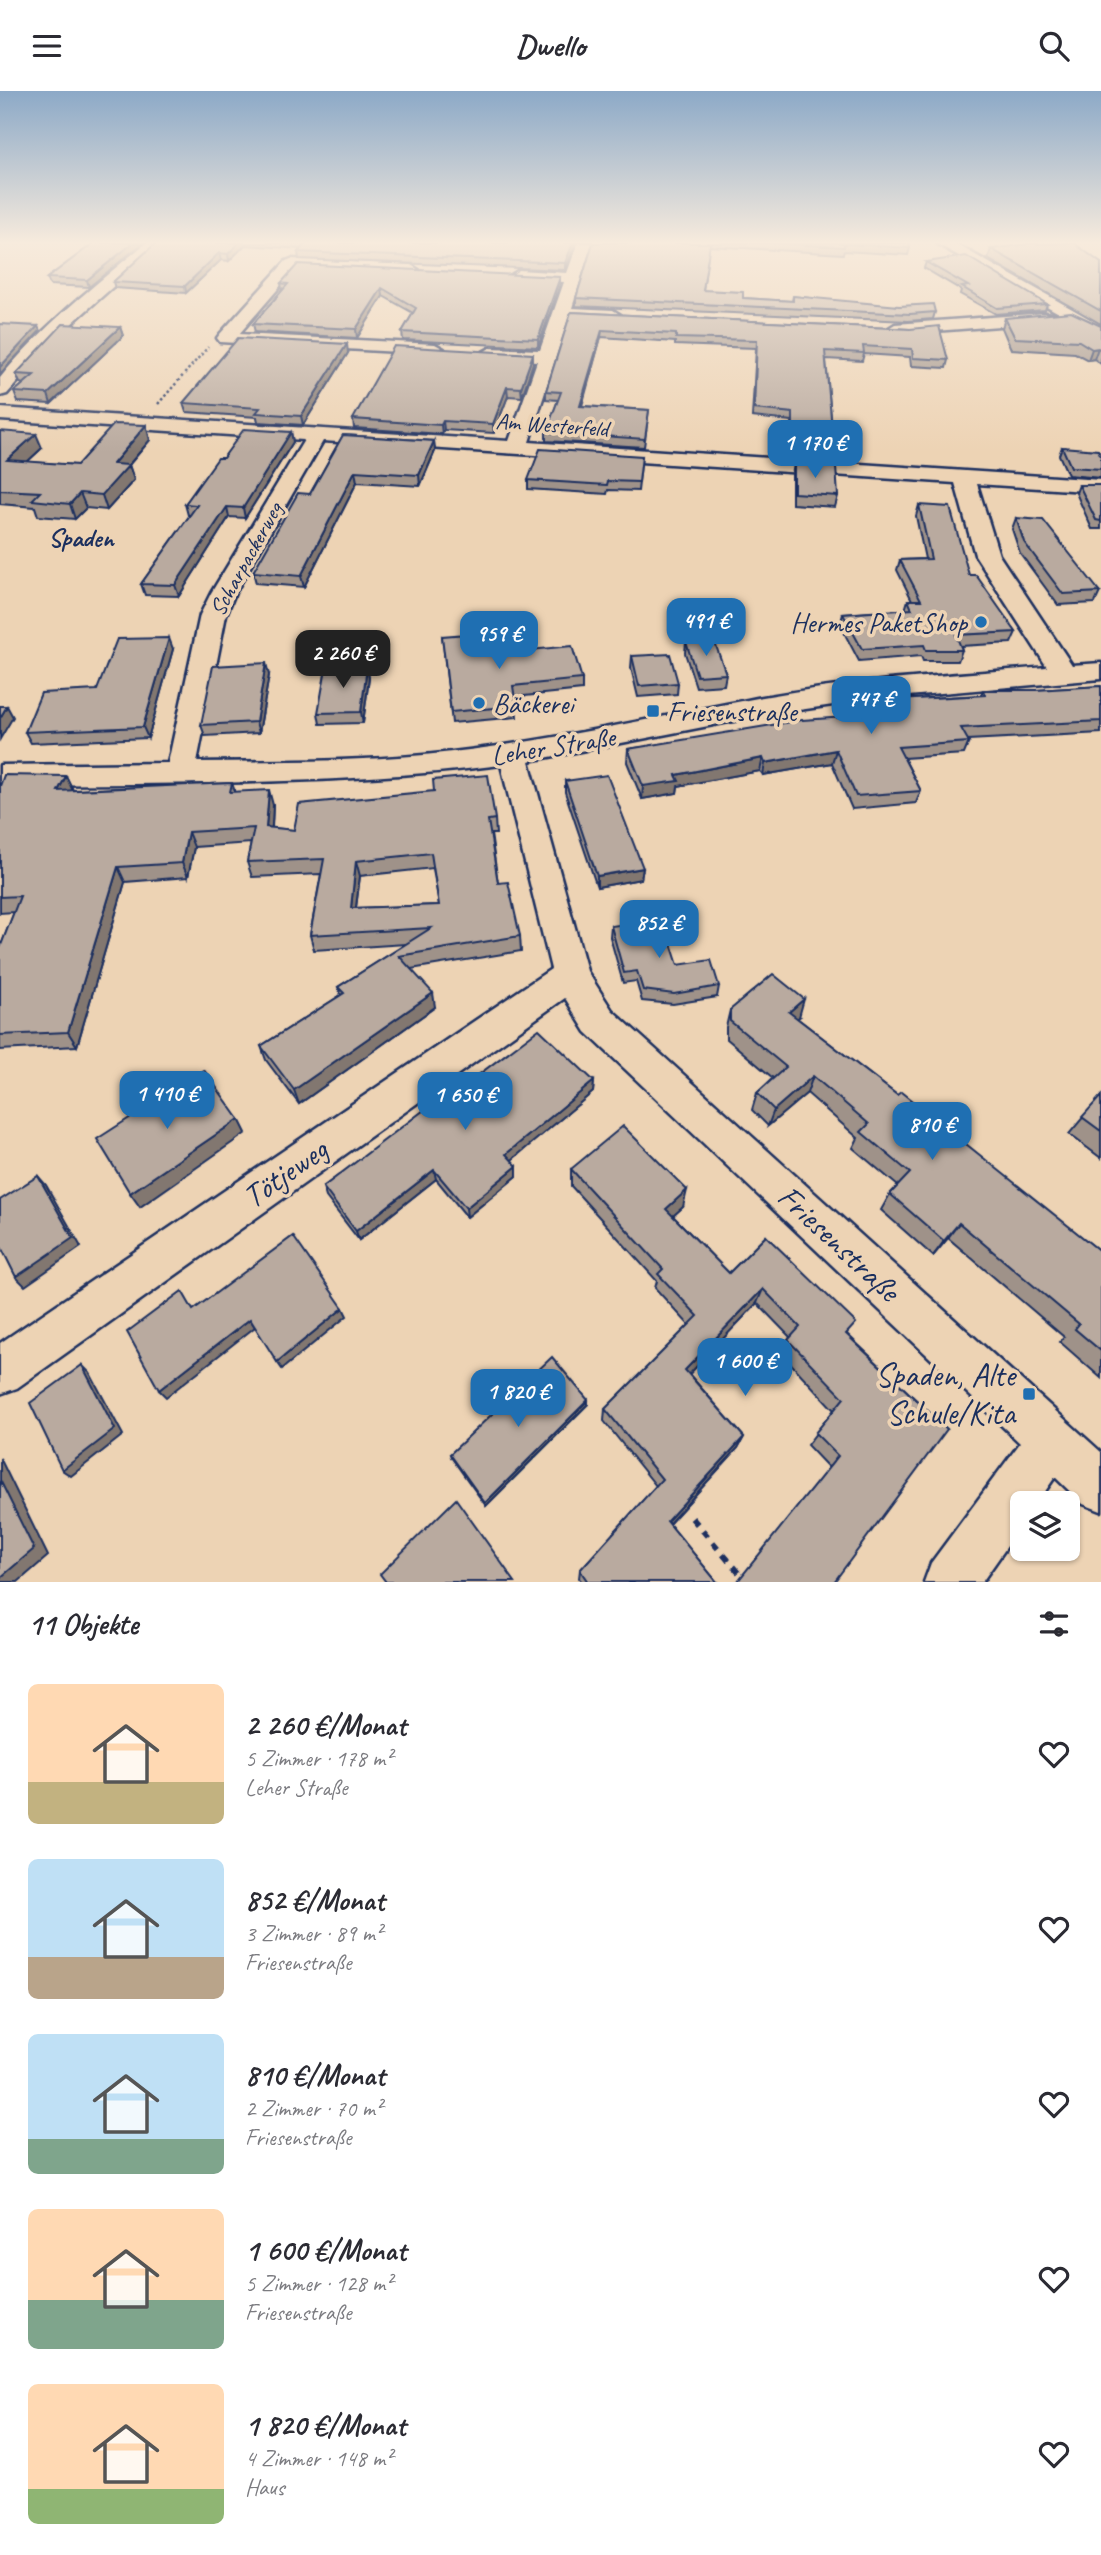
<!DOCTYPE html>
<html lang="de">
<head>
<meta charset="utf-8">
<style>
  body { margin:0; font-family:Caveat,sans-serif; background:#f2f2f3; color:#2b2b33; height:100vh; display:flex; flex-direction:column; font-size:26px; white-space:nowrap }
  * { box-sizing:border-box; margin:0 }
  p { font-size:23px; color:#7c7c81 }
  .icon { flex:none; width:38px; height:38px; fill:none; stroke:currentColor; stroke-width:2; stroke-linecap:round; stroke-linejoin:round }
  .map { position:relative; height:1491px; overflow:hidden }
  .side { display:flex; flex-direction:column; background:#fff; flex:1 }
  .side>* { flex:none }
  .controls { position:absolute; left:1010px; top:1400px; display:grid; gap:14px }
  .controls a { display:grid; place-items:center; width:70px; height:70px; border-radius:10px; background:#fff; box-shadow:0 2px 5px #0004; font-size:35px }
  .price { position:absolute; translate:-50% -60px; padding:0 16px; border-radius:14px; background:#1f6fb2; color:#fff; font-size:23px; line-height:46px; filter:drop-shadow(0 2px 4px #0008) }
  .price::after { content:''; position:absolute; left:50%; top:42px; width:21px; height:16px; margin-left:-10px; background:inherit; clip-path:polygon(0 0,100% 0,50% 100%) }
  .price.selected { background:#222; color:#fff }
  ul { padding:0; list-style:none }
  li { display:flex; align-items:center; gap:21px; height:175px; padding:0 28px }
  li span { display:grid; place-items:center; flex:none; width:196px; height:140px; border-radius:10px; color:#555 }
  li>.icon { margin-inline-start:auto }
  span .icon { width:84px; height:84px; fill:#fffc; stroke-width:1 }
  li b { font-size:30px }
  h2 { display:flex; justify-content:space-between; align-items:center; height:84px; padding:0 28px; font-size:30px }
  header { display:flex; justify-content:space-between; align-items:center; height:91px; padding:0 28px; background:#fff; font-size:32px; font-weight:700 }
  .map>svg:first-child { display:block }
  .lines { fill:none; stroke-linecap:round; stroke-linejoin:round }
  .minor-casing { stroke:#1b2f5e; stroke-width:5 }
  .path-far1 { stroke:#1b2f5e; stroke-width:2.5; stroke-dasharray:2.5 2.5; stroke-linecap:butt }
  .path { stroke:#1b2f5e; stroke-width:6; stroke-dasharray:8 8; stroke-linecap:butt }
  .minor { fill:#edd3b4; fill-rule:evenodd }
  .wall { fill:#9f9289; stroke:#1b2f5e; stroke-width:2; fill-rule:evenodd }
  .shaded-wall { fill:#82776f; stroke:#1b2f5e; stroke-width:2 }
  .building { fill:#b9aa9f; stroke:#1b2f5e; stroke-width:2; fill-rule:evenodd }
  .poi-dot { fill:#1f6fb2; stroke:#edd3b4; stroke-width:2.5 }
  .labels { text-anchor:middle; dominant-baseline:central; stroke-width:7; stroke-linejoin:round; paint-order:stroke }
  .far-street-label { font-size:23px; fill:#1b2f5e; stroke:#edd3b4 }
  .far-quarter-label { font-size:26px; font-weight:bold; fill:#1b2f5e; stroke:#edd3b4 }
  .poi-label { font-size:28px; fill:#1b2f5e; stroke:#edd3b4; text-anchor:start }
  .street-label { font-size:28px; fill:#1b2f5e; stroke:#edd3b4 }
  .near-street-label { font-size:33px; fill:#1b2f5e; stroke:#edd3b4 }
  .near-poi-label { font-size:33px; fill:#1b2f5e; stroke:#edd3b4; text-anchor:end }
</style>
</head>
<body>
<header><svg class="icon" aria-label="menu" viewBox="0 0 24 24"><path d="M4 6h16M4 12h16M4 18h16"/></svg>Dwello<svg class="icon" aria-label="search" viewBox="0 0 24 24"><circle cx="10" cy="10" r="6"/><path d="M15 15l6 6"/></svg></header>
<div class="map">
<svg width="1101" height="1491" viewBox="0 0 1101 1491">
  <rect width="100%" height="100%" fill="#edd3b4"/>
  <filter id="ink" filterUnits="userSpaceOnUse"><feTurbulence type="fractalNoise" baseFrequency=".0143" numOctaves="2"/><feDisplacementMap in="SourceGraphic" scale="14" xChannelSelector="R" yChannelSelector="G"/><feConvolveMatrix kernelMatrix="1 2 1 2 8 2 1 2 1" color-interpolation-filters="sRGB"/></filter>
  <g filter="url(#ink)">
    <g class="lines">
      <!-- minor casing -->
      <g class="minor-casing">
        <g id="minor">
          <path d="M146,152H162L60,243L7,303L0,305V287C42,235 95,194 146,152Z"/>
          <path d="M578,152H592L572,217L613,219L621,224L613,229L569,226L529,351L1101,389V401L977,393L999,464L1072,574L1101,572V588L874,608L765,624L529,670L587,880L612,919L1101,1361V1420L1083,1413L1055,1386L1037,1412H1022V1434L982,1491H924L931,1472L1020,1352L586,941L565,907L17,1297L0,1303V1252L551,878L501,674C335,695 167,692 0,694V674L168,672L200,524L211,502L304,349L0,329V317L509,350L537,270L490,267L481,262L490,257L540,259L564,191L519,189L511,184L519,179L567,182ZM323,350L955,392L975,464L1047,576C952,584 857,589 763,606C651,627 539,653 424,664C349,671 273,670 197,671L226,524L235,502Z"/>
          <path d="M936,152H954L1101,234V246Z"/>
          <path d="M291,168L411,174L419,179L411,184L295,178L239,243L435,253L444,258L435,263L220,251L217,247L220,243L286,170Z"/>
          <path d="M1046,222L1052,223L1054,227L1052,231L895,243L887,238L895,233Z"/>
        </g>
      </g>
      <!-- path-far1 -->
      <path class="path-far1" d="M158,313L208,256"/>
      <!-- path -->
      <path class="path" d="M692,1427L747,1491"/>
      <!-- minor -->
      <use href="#minor" class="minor"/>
    </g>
    <!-- wall -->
    <g class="wall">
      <path d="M94,152L89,196L50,194L47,187Z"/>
      <path d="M156,152H576L565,179L299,168L298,161L302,158L245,154L229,170L221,169L186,202L115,197L113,191Z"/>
      <path d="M593,152H909L910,157L908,164L844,160L843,163L709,155L703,199L743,207L792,210L793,205L935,221L933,228L908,230L576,215V207Z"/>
      <path d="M991,158L1101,172V233L988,168Z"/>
      <path d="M926,171L1047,213L1045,219L996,223L960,203L961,199L924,177Z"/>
      <path d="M281,192L560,193L538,256L403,249L402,241L413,222L383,205L357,247L255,241L253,233L282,199Z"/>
      <path d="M571,221L910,238L948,269L946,277L911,275L910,266L864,263L862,270L826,268L834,360L832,369L792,366V330L752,326L756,257L675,254V251L601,246L582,315L649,319L644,356L546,350V341L558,309L546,308V300Z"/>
      <path d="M1005,227L1101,235V273L1094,268L1088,269L1075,262L1011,258L1002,237Z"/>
      <path d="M120,236L123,245L51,313L18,311L14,301L24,293L20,292L16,283Z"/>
      <path d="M348,262L303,334L258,331L257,326L186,321L183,312Z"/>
      <path d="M533,272L522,306L508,305L494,342L444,339L442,343L354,337L353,328Z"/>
      <path d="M146,334L150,349L129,374L134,389L107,419L86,417L75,428L38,425L35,416L0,413V340L42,357L27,371L77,374Z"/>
      <path d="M291,341L293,351L245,427L229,426L179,505L145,504L141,493L190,424H188L185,413L223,367Z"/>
      <path d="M343,344L434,350L435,360L420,395L357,391L304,496L256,492L253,481L310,403Z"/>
      <path d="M1062,356L1101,365V387L1068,384L1059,364Z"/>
      <path d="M642,365L638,400L608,399L607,403L528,398V389Z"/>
      <path d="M794,373L838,405L835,416L792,413V384Z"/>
      <path d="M1079,394H1101V438H1092L1076,402Z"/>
      <path d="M919,414L969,484L1016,541L1011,552L961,555L962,559L958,570H923L921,565L859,570L840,534L843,523L905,519L908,509H912L897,479L900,469L925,468L916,425Z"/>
      <path d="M1016,427L1100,501L1095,512L1058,514L1020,462L1012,438Z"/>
      <path d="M442,545L582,588V599L515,606L517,626L452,632Z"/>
      <path d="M686,551L726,583L724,594L696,596L685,562Z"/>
      <path d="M173,558L148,647L31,652L25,641Z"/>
      <path d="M632,565L678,592L677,603L638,606L631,577Z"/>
      <path d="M367,576L369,587L363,632L320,633L318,622Z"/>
      <path d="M269,584L259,642L205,645L201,634Z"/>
      <path d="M1101,595V642L968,649L969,651L964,663L904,667L921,700L916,712L852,718L832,672L763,684L760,680L678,695L677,702L642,708L627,671L628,658L893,623L897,609L981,604L983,599H1036Z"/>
      <path d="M66,685L73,699L232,692L235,701L273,714L272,737L294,739L495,728L496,743H491L498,792L520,845L521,860L411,878L435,916L299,1013L266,969L261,955L341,904L338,896L406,853L314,859L310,844L321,783L252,786L247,771L251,752L194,756L188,786L125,791L77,955L0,959V857L14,821L0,822V695ZM433,777L439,814L356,817L360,785Z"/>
      <path d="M565,690L643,777L641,788L597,796L565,701Z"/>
      <path d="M611,835L678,874L719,895L717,906L673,913L642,910L636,890L623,892L610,846Z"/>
      <path d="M730,919L799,926L797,927L1101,1161V1287L1060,1251L1064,1246L948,1147L933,1165L881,1119L890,1103L898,1095L853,1057L858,1047L807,1002L768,1035L752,1019L757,1002L773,987L726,947V936Z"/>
      <path d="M594,990L593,1001L511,1069L517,1075V1085L467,1126L436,1088L359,1149L326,1106L323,1096L453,1003Z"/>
      <path d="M1101,1005V1067L1069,1043Z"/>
      <path d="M571,1078L683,1116L673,1125L729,1182L766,1145L848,1244L947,1338L828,1376L807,1354L834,1319L781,1262L790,1246L757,1212L689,1283L744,1346L738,1357L669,1433L717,1491H582L579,1487L580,1479L656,1395L604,1330L605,1318L689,1234L655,1197L657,1190L571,1095Z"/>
      <path d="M588,1313L486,1415L451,1366L450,1363Z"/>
    </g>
    <!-- shaded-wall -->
    <g class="shaded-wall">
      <path d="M133,152H143L89,196L87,189Z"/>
      <path d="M239,152H244L245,154L229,170L228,163Z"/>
      <path d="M573,152H576L565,179V172Z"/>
      <path d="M219,162L221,169L186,202L185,195Z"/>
      <path d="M560,186V193L538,256V248Z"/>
      <path d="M382,197L383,205L357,247L356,238Z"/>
      <path d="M38,235L40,240L0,283V276Z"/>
      <path d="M120,236L123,245L51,313L48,303Z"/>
      <path d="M602,239L601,246L579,323L580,315Z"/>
      <path d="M347,253L348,262L303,334L301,325Z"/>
      <path d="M1098,257L1094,268L1088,269L1092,258Z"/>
      <path d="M533,263V272L522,306L521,297Z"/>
      <path d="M507,296L508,305L494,342L493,333Z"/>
      <path d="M443,330L444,339L442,343L441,334Z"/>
      <path d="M146,334L150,349L126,377L129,374L134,389L107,419L102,404L113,373Z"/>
      <path d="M291,341L293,351L245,427L243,417Z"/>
      <path d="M36,343L42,357L13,384L7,369Z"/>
      <path d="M434,350L435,360L420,395L419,384Z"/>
      <path d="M355,380L357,391L304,496L301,485Z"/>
      <path d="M80,402L86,417L75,428L70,413Z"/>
      <path d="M227,416L229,426L179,505L175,494Z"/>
      <path d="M169,547L173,558L148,647L143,636Z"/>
      <path d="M266,572L269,584L259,642L256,631Z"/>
      <path d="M367,576L369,587L363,632L361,621Z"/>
      <path d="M7,615L13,626L0,648V627Z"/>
      <path d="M836,659L832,672L763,684L765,672Z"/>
      <path d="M763,667L760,680L678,695L677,702L642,708L643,695L676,684Z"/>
      <path d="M66,685L73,700H58Z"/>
      <path d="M269,699L273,714L271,751L266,736Z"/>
      <path d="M188,741L194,756L188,786L182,772Z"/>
      <path d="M356,770L360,785L354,831L351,817Z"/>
      <path d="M118,776L125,791L77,955L68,941Z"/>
      <path d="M643,777L641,788L597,796V785Z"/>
      <path d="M433,902L435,916L299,1013L294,999Z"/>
      <path d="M804,908L799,926L784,939L789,921Z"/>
      <path d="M813,985L807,1002L768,1035L774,1019Z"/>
      <path d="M594,990L593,1001L507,1073L506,1063Z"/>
      <path d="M239,1028L246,1042L140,1116L130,1102Z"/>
      <path d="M517,1075V1085L467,1126L466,1117Z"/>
      <path d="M434,1079L436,1088L359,1149L356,1140Z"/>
      <path d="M38,1085L46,1094L81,1156L25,1195L16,1186Z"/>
      <path d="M687,1099L683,1116L663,1134L666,1118Z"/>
      <path d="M959,1132L948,1147L933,1165L944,1150Z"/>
      <path d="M763,1198L757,1212L681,1292L685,1279Z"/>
      <path d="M343,1217L347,1225L282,1278L277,1271Z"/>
      <path d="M250,1228L255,1236L166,1306L159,1299Z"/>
      <path d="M82,1274L90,1282L123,1344L71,1385L62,1379Z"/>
      <path d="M588,1309V1313L486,1415L485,1412Z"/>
      <path d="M744,1346L738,1357L663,1439L667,1430Z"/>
      <path d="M0,1367L48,1465L18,1491H0Z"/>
    </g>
    <!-- building -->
    <g class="building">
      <path d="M94,152H133L87,189L47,187Z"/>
      <path d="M156,152H239L228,163L219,162L185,195L113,191Z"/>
      <path d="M306,152H573L565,172L298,161Z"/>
      <path d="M593,152H710L703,199L743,201V207L793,210V205L899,215L933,213L935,221L910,223L576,207Z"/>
      <path d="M768,152H909L910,157L844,153V156Z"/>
      <path d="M1074,152L1101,172V220L991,158L1028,153Z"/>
      <path d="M966,165L1047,213L997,217L962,196L968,195L926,171Z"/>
      <path d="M298,173L560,186L538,248L402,241L416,217L382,197L356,238L253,233L288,193L281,192Z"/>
      <path d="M571,221L910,238L939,235L948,269L913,267L912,258L863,255L864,262L825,260L834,360L793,357V322L754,318L757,249L676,247V243L602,239L580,315L649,319L645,348L546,341L561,301L546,300Z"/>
      <path d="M1071,221L1101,235V259L1098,257L1092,258L1079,250L1015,247L1005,227Z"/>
      <path d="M0,233L38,235L0,276Z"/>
      <path d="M63,233L120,236L48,303L14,301L34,284L16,283Z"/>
      <path d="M238,247L347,253L301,325L256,322L260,317L183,312Z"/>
      <path d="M394,255L533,263L521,297L507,296L493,333L443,330L441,334L353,328Z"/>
      <path d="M114,333L146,334L113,373L129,374L102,404L80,402L70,413L32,409L40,401L0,399V340L36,343L7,369L77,374Z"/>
      <path d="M244,338L291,341L243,417L227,416L175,494L141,493L197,414L185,413L218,367H223Z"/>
      <path d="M343,344L434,350L419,384L355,380L301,485L253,481L298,402L310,403Z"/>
      <path d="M1062,356L1098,359L1101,365V378L1071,376Z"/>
      <path d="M540,358L642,365L639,391L608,390L607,394L528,389Z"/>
      <path d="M794,373L836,376L838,405L794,402Z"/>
      <path d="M1079,394H1101V430L1096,429Z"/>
      <path d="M919,414L950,416L969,484H976L1016,541L956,544L962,559H926L924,554L862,558L843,523L912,518L908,509H921L900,469L931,468Z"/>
      <path d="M1016,427L1043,429L1100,501L1063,503L1024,451Z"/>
      <path d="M492,541L496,562L572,555L582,588L513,595L516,615L451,621L442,545Z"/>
      <path d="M169,547L143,636L25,641L41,602L97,599L117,548Z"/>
      <path d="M714,549L726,583L697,585L686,551Z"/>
      <path d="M670,563L678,592L639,595L632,565Z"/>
      <path d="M266,572L256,631L201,634L213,575Z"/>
      <path d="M367,576L361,621L318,622L326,577Z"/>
      <path d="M1101,595V630L961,637L969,651L898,656L921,700L856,705L836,659L765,672L763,667L676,684L679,690L643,695L628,658L802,629L904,622L897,609L985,604L983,599H1036Z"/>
      <path d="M0,615H7L0,627Z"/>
      <path d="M4,684L66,685L58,700L232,692L230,701L269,699L266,736L294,739L299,713L434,700L433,689L488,684L495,728L488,729L498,792L508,791L520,845L399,865L433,902L294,999L261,955L344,902L338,896L431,837L310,844L324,768L247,771L254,737L188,741L182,772L118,776L68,941L0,944V857L20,805L0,806V695ZM431,762L439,814L351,817L356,770Z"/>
      <path d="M607,684L643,777L597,785L565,690Z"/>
      <path d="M663,828L678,874L711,869L719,895L674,903L643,899L637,880L624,882L611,835Z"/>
      <path d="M773,883L804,908L789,921L897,1004L901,1001L1101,1161V1260L1075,1238L1079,1233L959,1132L944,1150L890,1103L910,1082L861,1041L869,1033L813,985L774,1019L757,1002L786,976L730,930V919Z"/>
      <path d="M539,938L594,990L506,1063L517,1075L466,1117L434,1079L356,1140L323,1096L449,1000L453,1003Z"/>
      <path d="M204,979L239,1028L130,1102L97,1048Z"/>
      <path d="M1101,1005V1040L1082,1026Z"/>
      <path d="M623,1035L687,1099L666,1118L729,1182L766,1145L856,1232L846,1243L947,1338L834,1491H737L838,1365L815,1342L844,1307L788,1249L800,1236L763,1198L685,1279L744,1346L667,1430L717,1491H588L580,1479L662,1388L605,1318L698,1225L658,1183L663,1178L571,1078Z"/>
      <path d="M38,1085L73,1147L16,1186L0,1154V1109Z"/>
      <path d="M293,1145L343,1217L277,1271L250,1228L159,1299L127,1241L182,1200L193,1219Z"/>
      <path d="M552,1266L588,1309L485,1412L450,1363Z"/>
      <path d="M82,1274L115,1338L62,1379L30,1312Z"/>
      <path d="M0,1389L34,1458L0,1487Z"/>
      <path d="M456,1408L515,1491H386L380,1483Z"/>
    </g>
  </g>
  <!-- sky -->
  <linearGradient id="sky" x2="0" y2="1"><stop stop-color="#8ca9c7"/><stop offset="0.42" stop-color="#f7ebdd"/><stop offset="1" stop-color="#f7ebdd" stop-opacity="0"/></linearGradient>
  <rect width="1101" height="361" fill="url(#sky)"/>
  <!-- markers -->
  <g class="poi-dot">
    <circle cx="981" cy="531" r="7"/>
    <circle cx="479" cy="612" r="7"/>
    <rect x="646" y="613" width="14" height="14" rx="3.5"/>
    <rect x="1022" y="1296" width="14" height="14" rx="3.5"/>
  </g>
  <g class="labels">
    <!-- far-street labels -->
    <g class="far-street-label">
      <text transform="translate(552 334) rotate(4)">Am Westerfeld</text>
      <text transform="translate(246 468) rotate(-61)">Scharpackerweg</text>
    </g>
    <!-- far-quarter labels -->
    <g class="far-quarter-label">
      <text x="81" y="446">Spaden</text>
    </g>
    <!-- poi labels -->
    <g class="poi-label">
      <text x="967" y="531" text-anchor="end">Hermes PaketShop</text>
      <text x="493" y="612">Bäckerei</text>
      <text x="667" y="620">Friesenstraße</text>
    </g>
    <!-- street labels -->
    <g class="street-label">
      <text transform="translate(553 655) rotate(-9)">Leher Straße</text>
    </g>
    <!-- near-street labels -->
    <g class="near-street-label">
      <text transform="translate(285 1082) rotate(-35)">Tötjeweg</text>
      <text transform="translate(839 1152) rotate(43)">Friesenstraße</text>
    </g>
    <!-- near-poi labels -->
    <g class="near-poi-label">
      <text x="1015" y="1284">Spaden, Alte<tspan x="1015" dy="38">Schule/Kita</tspan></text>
    </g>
  </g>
</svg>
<div class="controls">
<a><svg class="icon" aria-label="layers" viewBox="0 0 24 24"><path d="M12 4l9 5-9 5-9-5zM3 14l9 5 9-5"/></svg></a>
</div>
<b class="price" style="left:815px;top:389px">1 170 €</b>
<b class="price" style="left:706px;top:567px">491 €</b>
<b class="price" style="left:499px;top:580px">959 €</b>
<b class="price selected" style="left:343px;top:599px">2 260 €</b>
<b class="price" style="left:871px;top:645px">747 €</b>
<b class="price" style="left:659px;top:869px">852 €</b>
<b class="price" style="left:167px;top:1040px">1 410 €</b>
<b class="price" style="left:465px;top:1041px">1 650 €</b>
<b class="price" style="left:932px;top:1071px">810 €</b>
<b class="price" style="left:745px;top:1307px">1 600 €</b>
<b class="price" style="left:518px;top:1338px">1 820 €</b>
</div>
<section class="side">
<h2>11 Objekte<svg class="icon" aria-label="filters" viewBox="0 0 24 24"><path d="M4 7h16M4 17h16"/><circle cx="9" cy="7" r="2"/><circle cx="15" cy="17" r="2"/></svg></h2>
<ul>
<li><span style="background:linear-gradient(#ffd9b3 70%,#c2b280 0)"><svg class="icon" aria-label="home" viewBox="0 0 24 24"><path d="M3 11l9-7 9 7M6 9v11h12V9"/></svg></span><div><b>2 260 €/Monat</b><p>5 Zimmer · 178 m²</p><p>Leher Straße</p></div><svg class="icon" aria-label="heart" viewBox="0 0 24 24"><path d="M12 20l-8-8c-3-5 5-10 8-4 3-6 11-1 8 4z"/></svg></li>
<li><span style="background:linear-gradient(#bfe0f5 70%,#b9a48a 0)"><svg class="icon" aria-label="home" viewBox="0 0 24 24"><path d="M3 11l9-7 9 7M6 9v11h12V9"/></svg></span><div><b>852 €/Monat</b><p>3 Zimmer · 89 m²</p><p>Friesenstraße</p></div><svg class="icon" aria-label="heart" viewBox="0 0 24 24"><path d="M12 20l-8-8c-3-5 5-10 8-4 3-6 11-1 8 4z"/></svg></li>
<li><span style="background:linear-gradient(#bfe0f5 75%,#7fa58c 0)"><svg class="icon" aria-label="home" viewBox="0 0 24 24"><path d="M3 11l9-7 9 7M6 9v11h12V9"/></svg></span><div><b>810 €/Monat</b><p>2 Zimmer · 70 m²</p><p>Friesenstraße</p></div><svg class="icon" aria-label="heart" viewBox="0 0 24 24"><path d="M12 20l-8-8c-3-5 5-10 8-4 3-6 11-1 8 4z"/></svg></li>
<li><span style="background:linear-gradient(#ffd9b3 65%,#7fa58c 0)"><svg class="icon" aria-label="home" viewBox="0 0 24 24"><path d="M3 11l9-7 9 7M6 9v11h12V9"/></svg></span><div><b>1 600 €/Monat</b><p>5 Zimmer · 128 m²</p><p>Friesenstraße</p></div><svg class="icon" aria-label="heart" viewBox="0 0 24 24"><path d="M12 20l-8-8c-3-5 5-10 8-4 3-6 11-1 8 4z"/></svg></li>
<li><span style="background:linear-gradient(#ffd9b3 75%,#8fb573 0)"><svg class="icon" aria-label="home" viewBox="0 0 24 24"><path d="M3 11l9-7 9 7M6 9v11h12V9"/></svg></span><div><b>1 820 €/Monat</b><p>4 Zimmer · 148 m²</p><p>Haus</p></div><svg class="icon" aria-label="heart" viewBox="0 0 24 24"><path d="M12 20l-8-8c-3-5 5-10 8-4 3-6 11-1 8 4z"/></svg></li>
</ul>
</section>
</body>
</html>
